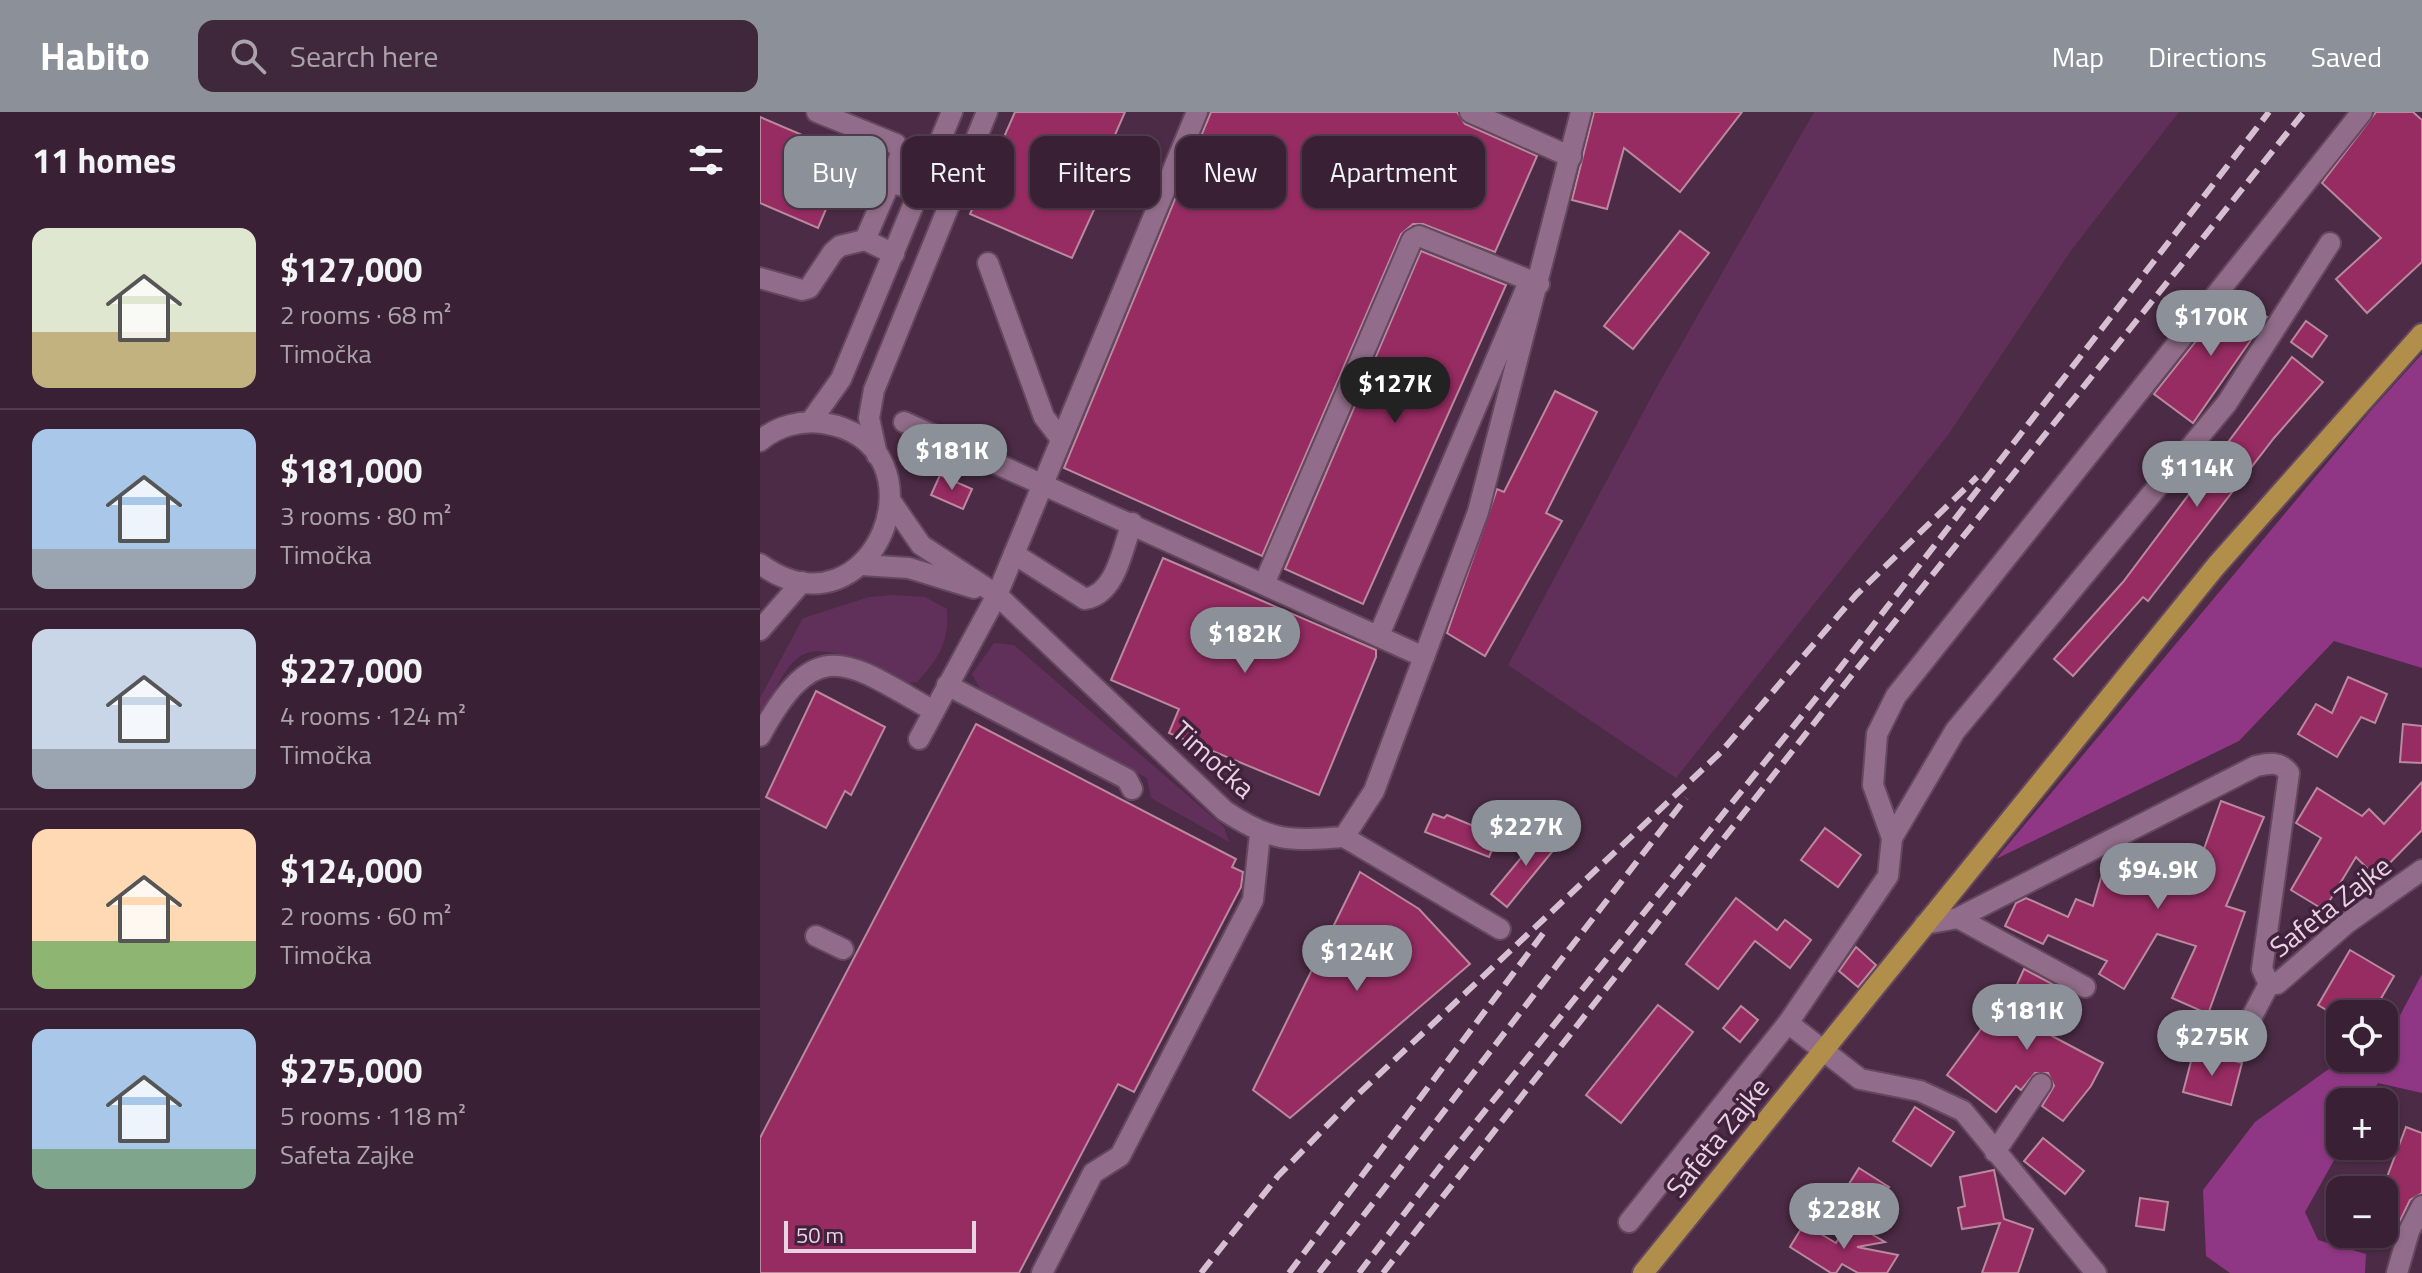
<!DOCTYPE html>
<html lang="en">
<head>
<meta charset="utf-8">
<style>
  body { margin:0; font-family:"Titillium Web",sans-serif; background:#40283c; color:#f1f3f6; height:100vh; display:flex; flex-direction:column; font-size:30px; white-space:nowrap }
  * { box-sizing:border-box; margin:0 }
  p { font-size:26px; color:#aba3ac }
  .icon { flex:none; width:44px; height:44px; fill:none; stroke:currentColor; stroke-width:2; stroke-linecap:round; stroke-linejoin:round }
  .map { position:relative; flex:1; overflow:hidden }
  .sheet { display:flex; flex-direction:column; background:#392034; width:760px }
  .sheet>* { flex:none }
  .top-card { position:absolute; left:24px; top:24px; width:760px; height:72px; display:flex; gap:16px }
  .tools { position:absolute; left:1566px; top:888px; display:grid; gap:16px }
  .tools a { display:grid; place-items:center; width:72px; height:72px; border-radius:16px; background:#392034; box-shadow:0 2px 6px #0004,0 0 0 2px #533e4f; font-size:40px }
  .scale { position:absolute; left:24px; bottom:20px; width:192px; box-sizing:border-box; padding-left:8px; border:4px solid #e8d3e3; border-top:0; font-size:22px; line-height:28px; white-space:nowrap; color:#e8d3e3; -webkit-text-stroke:6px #41213c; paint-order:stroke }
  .price { position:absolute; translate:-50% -68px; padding:0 18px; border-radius:28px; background:#8c9099; color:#fff; font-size:26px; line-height:52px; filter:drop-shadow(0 2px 4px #0008) }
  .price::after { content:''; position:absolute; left:50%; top:48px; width:24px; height:18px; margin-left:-12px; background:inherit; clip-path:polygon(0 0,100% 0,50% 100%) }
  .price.current { background:#222; color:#fff }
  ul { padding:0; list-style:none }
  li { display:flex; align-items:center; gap:24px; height:200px; padding:0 32px }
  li+li { border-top:2px solid #533e4f }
  li span { display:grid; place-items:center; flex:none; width:224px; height:160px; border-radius:16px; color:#555 }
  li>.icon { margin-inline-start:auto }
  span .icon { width:96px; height:96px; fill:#fffc; stroke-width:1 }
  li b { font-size:34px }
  h2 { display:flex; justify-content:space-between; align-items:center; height:96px; padding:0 32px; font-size:34px }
  .pill { padding:0 28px; border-radius:16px; background:#392034; box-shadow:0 2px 6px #0004,0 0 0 2px #533e4f; font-size:28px; line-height:72px }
  .pill.current { background:#8c9099; color:#fff }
  header { display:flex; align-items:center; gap:48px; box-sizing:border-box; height:112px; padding:0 40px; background:#8c9099; color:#fff }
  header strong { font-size:38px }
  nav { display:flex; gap:44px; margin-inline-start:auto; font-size:28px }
  .search { width:560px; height:72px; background:#40283c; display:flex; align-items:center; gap:20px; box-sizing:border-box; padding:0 28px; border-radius:16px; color:#aba3ac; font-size:30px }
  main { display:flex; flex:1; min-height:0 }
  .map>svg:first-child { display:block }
  .green { fill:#61305a }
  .forest { fill:#8f3784 }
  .building { fill:#972c63; stroke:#ba899d; stroke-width:2 }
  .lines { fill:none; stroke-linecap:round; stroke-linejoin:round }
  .minor-casing { stroke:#64485f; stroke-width:24 }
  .major-casing { stroke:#64485f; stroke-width:24 }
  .minor { stroke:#926d8b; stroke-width:20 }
  .major { stroke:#b18e4a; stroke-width:20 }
  .rail { stroke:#d5bfd0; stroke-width:6; stroke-dasharray:16 8; stroke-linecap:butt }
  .labels { text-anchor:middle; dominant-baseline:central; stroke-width:7; stroke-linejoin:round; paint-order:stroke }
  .street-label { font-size:28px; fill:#e8d3e3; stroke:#41213c }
</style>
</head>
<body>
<header>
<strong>Habito</strong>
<div class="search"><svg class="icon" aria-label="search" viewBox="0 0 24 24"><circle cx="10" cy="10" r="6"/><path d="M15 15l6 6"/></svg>Search here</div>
<nav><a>Map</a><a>Directions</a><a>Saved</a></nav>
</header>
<main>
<section class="sheet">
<h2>11 homes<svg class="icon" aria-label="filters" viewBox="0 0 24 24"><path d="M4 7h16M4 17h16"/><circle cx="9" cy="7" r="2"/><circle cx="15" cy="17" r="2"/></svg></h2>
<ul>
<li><span style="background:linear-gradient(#dfe7d0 65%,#c2b280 0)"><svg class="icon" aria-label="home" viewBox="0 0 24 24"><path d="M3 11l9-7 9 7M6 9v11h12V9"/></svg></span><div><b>$127,000</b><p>2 rooms · 68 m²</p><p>Timočka</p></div></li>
<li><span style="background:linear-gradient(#a9c7e8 75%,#9aa5b1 0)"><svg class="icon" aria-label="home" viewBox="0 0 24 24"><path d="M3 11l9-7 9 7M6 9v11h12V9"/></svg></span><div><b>$181,000</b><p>3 rooms · 80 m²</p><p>Timočka</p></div></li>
<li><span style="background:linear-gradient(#c9d6e8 75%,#9aa5b1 0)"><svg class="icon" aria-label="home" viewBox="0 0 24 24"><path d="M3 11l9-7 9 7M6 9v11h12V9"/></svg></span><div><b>$227,000</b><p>4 rooms · 124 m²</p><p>Timočka</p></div></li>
<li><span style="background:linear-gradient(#ffd9b3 70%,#8fb573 0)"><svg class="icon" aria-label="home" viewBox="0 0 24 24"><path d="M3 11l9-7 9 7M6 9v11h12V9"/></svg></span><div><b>$124,000</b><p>2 rooms · 60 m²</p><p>Timočka</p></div></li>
<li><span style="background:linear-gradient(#a9c7e8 75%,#7fa58c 0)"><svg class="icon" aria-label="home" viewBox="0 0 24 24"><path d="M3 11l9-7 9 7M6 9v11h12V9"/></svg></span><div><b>$275,000</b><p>5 rooms · 118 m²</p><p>Safeta Zajke</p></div></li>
</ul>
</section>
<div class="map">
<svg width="1662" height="1161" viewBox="0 0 1662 1161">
  <rect width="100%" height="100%" fill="#4c2b46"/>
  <!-- green -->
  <g class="green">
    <path d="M1054,0H1419L1312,137L1188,323L916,666L748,553L894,280Z"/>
    <path d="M134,483L165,485L187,497C189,530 179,546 157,570L145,571C120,559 65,526 39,545C21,558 10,590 0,609V586L43,506L109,485Z"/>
    <path d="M234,531L254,533L464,715L469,730L391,686L387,666L221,579L212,562Z"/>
  </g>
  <!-- forest -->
  <g class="forest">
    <path d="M1662,242V556L1574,529L1479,629L1236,747L1613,296Z"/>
    <path d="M1662,862V981L1618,971L1607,990H1580L1582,1034L1545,1100L1558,1128L1606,1142L1605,1161H1470L1446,1144L1443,1078L1495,1010L1584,946H1624V918L1637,909Z"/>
  </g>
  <!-- building -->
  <g class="building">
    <path d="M255,0H365L333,73L343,78L312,146L210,102Z"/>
    <path d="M451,0H697L705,12L777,44L735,140L663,112H653L641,122L502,444L304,356Z"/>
    <path d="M834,0H982L920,80L864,36L847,97L812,88Z"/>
    <path d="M1616,0H1653L1662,8V150L1607,201L1576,167L1621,126L1562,71Z"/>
    <path d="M0,5L89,43L58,116L0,91Z"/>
    <path d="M920,119L949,141L873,237L844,214Z"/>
    <path d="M661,139L746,173L603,492L525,457Z"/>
    <path d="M1475,180L1507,205L1433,311L1394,282Z"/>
    <path d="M1546,209L1567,224L1552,245L1531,230Z"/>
    <path d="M1532,245L1563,270L1514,326L1388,489L1383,485L1313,564L1294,547L1363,470Z"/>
    <path d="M795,279L837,300L786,401L802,409L725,544L687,521L737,377L744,380Z"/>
    <path d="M180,363L212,377L203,397L171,383Z"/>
    <path d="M403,446L616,538V545L559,683L409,621L419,597L351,568Z"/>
    <path d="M1588,565L1627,582L1615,611L1601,605L1577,645L1538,622L1556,592L1572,601Z"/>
    <path d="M56,579L125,615L91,683L85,679L66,716L6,685Z"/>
    <path d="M216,612L476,747L472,755L483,760L481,775L374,980L358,972L259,1161H0V1026Z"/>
    <path d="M1643,612L1662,614V651L1640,650Z"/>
    <path d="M1662,670V718L1616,765L1596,745L1564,798L1531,778L1561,726L1536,711L1557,676L1602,704L1609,697L1624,712Z"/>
    <path d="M1461,689L1504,705L1466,794L1485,800L1448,902L1412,886L1436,834L1397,822L1364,877L1339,862L1347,849L1288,823L1283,832L1245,814L1256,791L1266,786L1308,805L1316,787L1333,794L1347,745L1367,735L1398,744L1391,770L1428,782Z"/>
    <path d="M673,702L684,706L687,703L738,724L729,745L665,720Z"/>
    <path d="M1065,716L1101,743L1078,775L1041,748Z"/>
    <path d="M785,717L800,730L747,795L731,782Z"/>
    <path d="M600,760L659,797L710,852L530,1006L493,978Z"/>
    <path d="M976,786L1017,818L1025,808L1051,828L1030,856L995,829L958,877L926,852Z"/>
    <path d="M1096,835L1116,853L1098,875L1079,859Z"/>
    <path d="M1590,838L1634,864L1612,902H1573L1558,893Z"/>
    <path d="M1264,857L1311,882L1292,924L1343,951L1331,974L1303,1009L1282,994L1294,974L1288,961H1275L1261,978L1256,974L1236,1000L1187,963L1224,913L1235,921Z"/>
    <path d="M898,893L933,920L861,1011L826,983Z"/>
    <path d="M981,894L998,908L980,930L963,916Z"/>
    <path d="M1434,938L1482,951L1471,993L1423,980Z"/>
    <path d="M1155,995L1194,1020L1171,1054L1133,1029Z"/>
    <path d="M1646,1015L1662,1021V1081L1650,1088L1635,1119L1624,1113V1073Z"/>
    <path d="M1283,1026L1324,1059L1305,1082L1264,1049Z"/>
    <path d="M1099,1056L1129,1075L1114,1099L1084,1080Z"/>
    <path d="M1234,1058L1244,1107L1273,1117L1258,1161H1222L1240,1111L1202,1117L1198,1096L1205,1094L1200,1065Z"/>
    <path d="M1380,1086L1408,1090L1404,1118L1376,1114Z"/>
    <path d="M1089,1109L1125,1130L1097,1135L1138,1143L1127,1161H1098L1082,1152L1076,1161H1071L1030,1135L1044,1112L1076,1131Z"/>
  </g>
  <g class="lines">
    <!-- minor casing -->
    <g class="minor-casing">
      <g id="minor">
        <path d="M57,0L136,32L141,41L130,70L159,79"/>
        <path d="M710,0L811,45"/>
        <path d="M130,70L105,128L134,142"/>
        <path d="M228,151L284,305L301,327"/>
        <path d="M0,166L42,178L49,176L73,140L80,134L105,128"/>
        <path d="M51,309L81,267L192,0"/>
        <path d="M144,310L664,545"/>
        <path d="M0,329C17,314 41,308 63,311C192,331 114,534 0,452"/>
        <path d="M117,343L109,306L114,278L227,0"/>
        <path d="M132,391L161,433L237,483L465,699C512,730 529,729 584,725L614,679L718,400L821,0"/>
        <path d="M254,442L325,487C356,482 362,438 372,411"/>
        <path d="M102,453L149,456L214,476"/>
        <path d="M504,472L652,128L659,124L779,172"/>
        <path d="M0,518L42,470"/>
        <path d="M619,523L769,170"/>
        <path d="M187,573L367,667L372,677"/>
        <path d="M0,624C57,519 87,550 174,599"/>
        <path d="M159,627L237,483L437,0"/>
        <path d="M584,725L740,817"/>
        <path d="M1132,726L1195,619L1467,291L1570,131"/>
        <path d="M1198,806L1325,875"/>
        <path d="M1165,812L1198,806L1496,654C1510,651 1520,649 1529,661L1502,857L1509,872H1517L1587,811L1662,758"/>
        <path d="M56,824L83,837"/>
        <path d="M1478,931L1509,872"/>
        <path d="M1235,1040L1281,972"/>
        <path d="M869,1110L1028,911"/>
        <path d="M282,1161L333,1061L360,1044L493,788L500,722"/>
        <path d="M1336,1161L1203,999L1160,979L1100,967L1028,911L1128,764L1132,726L1113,673L1117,622L1136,584L1602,0"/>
        <path d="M1637,1161L1649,1119L1662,1094"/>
      </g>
    </g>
    <!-- major casing -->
    <g class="major-casing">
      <path id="major" d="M883,1161L1456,454L1662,222"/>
    </g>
    <!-- minor -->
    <use href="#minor" class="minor"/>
    <!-- major -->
    <use href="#major" class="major"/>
    <!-- rail -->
    <g class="rail">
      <path d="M441,1161L518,1064L592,988L961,640L1096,483L1217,365"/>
      <path d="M529,1161L785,819"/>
      <path d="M559,1161L926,686"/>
      <path d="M599,1161L679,1056L1077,560L1509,0"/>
      <path d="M623,1161L1088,568L1544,0"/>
    </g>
  </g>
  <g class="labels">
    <!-- street labels -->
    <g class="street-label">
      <text transform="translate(454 647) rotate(42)">Timočka</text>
      <text transform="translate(1570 794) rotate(-38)">Safeta Zajke</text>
      <text transform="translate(957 1025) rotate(-51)">Safeta Zajke</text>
    </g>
  </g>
</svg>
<div class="tools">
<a><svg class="icon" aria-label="locate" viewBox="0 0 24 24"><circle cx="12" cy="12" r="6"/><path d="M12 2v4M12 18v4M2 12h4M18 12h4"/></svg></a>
<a>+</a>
<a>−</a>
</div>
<div class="scale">50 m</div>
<b class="price" style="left:1451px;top:246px">$170K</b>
<b class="price current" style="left:635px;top:313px">$127K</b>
<b class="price" style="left:192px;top:380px">$181K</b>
<b class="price" style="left:1437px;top:397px">$114K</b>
<b class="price" style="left:485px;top:563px">$182K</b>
<b class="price" style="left:766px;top:756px">$227K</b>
<b class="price" style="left:1398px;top:799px">$94.9K</b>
<b class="price" style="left:597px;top:881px">$124K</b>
<b class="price" style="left:1267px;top:940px">$181K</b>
<b class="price" style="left:1452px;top:966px">$275K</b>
<b class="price" style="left:1084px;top:1139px">$228K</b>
<div class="top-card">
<a class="pill current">Buy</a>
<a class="pill">Rent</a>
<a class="pill">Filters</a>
<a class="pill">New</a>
<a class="pill">Apartment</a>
</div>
</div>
</main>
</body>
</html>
